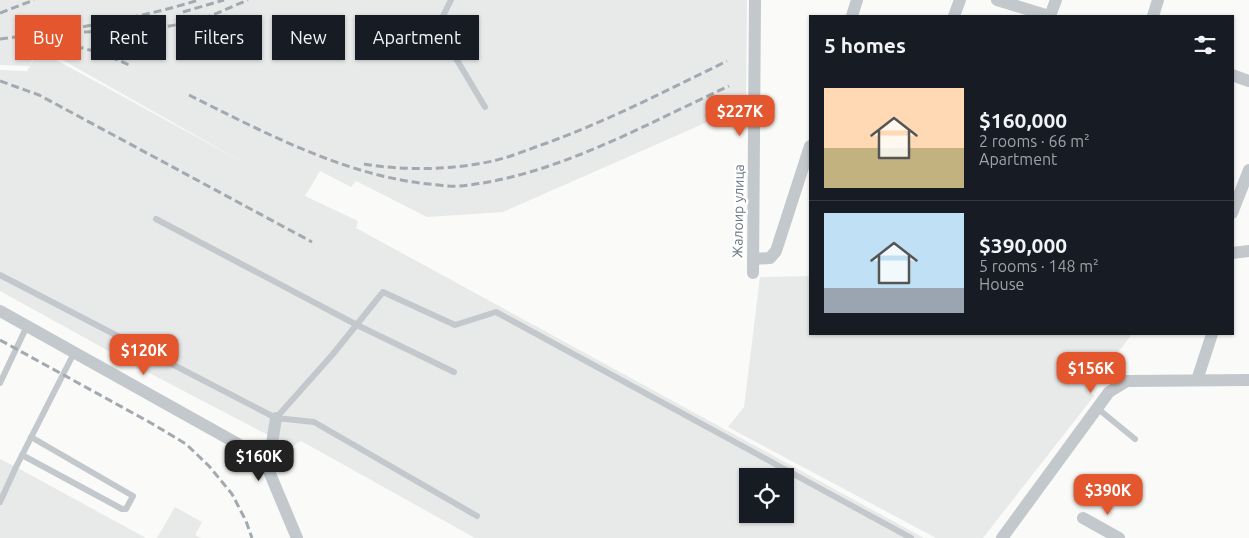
<!DOCTYPE html>
<html lang="en">
<head>
<meta charset="utf-8">
<style>
  body { margin:0; font-family:Ubuntu,sans-serif; background:#242831; color:#f1f3f6; height:100vh; display:flex; flex-direction:column; font-size:19px; white-space:nowrap }
  * { box-sizing:border-box; margin:0 }
  p { font-size:16px; color:#9ea1a6 }
  .icon { flex:none; width:28px; height:28px; fill:none; stroke:currentColor; stroke-width:2; stroke-linecap:round; stroke-linejoin:round }
  .map { position:relative; flex:1; overflow:hidden }
  .side { position:absolute; left:809px; top:15px; width:425px; height:320px; display:flex; flex-direction:column; background:#171b24; border-radius:0px; box-shadow:0 1px 4px #0004 }
  .side>* { flex:none }
  .hud { position:absolute; left:15px; top:15px; width:475px; height:45px; display:flex; gap:10px }
  .buttons { position:absolute; left:739px; top:468px; display:grid; gap:10px }
  .buttons a { display:grid; place-items:center; width:55px; height:55px; border-radius:0px; background:#171b24; box-shadow:0 1px 4px #0004; font-size:25px }
  .price { position:absolute; translate:-50% -42px; padding:0 11px; border-radius:10px; background:#e4572e; color:#fff; font-size:16px; line-height:32px; filter:drop-shadow(0 1px 2px #0008) }
  .price::after { content:''; position:absolute; left:50%; top:30px; width:15px; height:11px; margin-left:-8px; background:inherit; clip-path:polygon(0 0,100% 0,50% 100%) }
  .price.active { background:#222; color:#fff }
  ul { padding:0; list-style:none }
  li { display:flex; align-items:center; gap:15px; height:125px; padding:0 15px }
  li+li { border-top:1px solid #363941 }
  li span { display:grid; place-items:center; flex:none; width:140px; height:100px; border-radius:0px; color:#555 }
  li>.icon { margin-inline-start:auto }
  span .icon { width:60px; height:60px; fill:#fffc; stroke-width:1 }
  li b { font-size:21px }
  h2 { display:flex; justify-content:space-between; align-items:center; height:60px; padding:0 15px; font-size:21px }
  .pill { padding:0 18px; border-radius:0px; background:#171b24; box-shadow:0 1px 4px #0004; font-size:18px; line-height:45px }
  .pill.active { background:#e4572e; color:#fff }
  .map>svg:first-child { display:block }
  .built { fill:#e8e9e9; fill-rule:evenodd }
  .lines { fill:none; stroke-linecap:round; stroke-linejoin:round }
  .lane { stroke:#c3c8cc; stroke-width:6 }
  .street { stroke:#c3c8cc; stroke-width:12 }
  .rail { stroke:#a2aab0; stroke-width:3; stroke-dasharray:8 4; stroke-linecap:butt }
  .labels { text-anchor:middle; dominant-baseline:central; stroke-width:5; stroke-linejoin:round; paint-order:stroke }
  .street-label { font-size:14px; fill:#657683; stroke:#fff }
</style>
</head>
<body>
<div class="map">
<svg width="1249" height="538" viewBox="0 0 1249 538">
  <rect width="100%" height="100%" fill="#fafaf8"/>
  <!-- built -->
  <g class="built">
    <path d="M0,0H747L746,105L503,212L427,217L356,181L351,187L320,171L305,196L358,221L356,228L924,538H475L301,441L291,447L134,365L0,291V70L27,71L30,66L0,65ZM38,47V46L246,164L40,51L30,65ZM748,476H785V514H748Z"/>
    <path d="M810,276V334H1132L1089,390L1094,396L983,538H936L728,427L744,407L760,277Z"/>
    <path d="M0,459L16,467L146,538H0Z"/>
    <path d="M175,507L202,522L195,535L201,538H157Z"/>
  </g>
  <g class="lines">
    <!-- lane -->
    <g class="lane">
      <path d="M451,0L442,18V35L485,107"/>
      <path d="M156,219L357,325L454,372"/>
      <path d="M0,275L276,418L314,422L477,516"/>
      <path d="M0,383L27,326"/>
      <path d="M1097,408L1135,439"/>
      <path d="M276,418L333,354L383,292L455,325L496,312L911,538"/>
      <path d="M22,455L122,509H126L133,496L31,437"/>
      <path d="M0,502L16,467L74,353"/>
    </g>
    <!-- street -->
    <g class="street">
      <path d="M997,0L1049,16"/>
      <path d="M852,16L857,0"/>
      <path d="M954,16L960,0"/>
      <path d="M1050,16L1056,0"/>
      <path d="M1153,16L1158,0"/>
      <path d="M1232,75L1249,81"/>
      <path d="M1232,213L1249,170"/>
      <path d="M1232,253L1249,251"/>
      <path d="M753,259L770,258L776,251L810,146"/>
      <path d="M753,273L755,0"/>
      <path d="M0,311L238,444L268,469"/>
      <path d="M1197,380L1212,334"/>
      <path d="M276,418L268,469L297,538"/>
      <path d="M1083,518L1119,538"/>
      <path d="M1002,538L1109,392L1127,381L1249,380"/>
    </g>
    <!-- rail -->
    <g class="rail">
      <path d="M183,12L224,0"/>
      <path d="M0,13L34,0"/>
      <path d="M84,32C124,31 165,30 204,18C219,13 233,6 248,0"/>
      <path d="M0,39C67,30 134,20 199,0"/>
      <path d="M28,41C61,41 99,50 129,65"/>
      <path d="M0,81L39,95L312,242"/>
      <path d="M189,95C263,132 346,176 429,184C439,185 450,187 460,186C554,177 644,125 729,86"/>
      <path d="M364,164C406,171 451,170 493,161C511,157 529,149 547,143C609,120 668,90 727,61"/>
      <path d="M0,340L151,423L186,444L209,466L232,494L246,521L252,538"/>
    </g>
  </g>
  <g class="labels">
    <!-- street labels -->
    <g class="street-label">
      <text transform="translate(738 211) rotate(-89)">Жалоир улица</text>
    </g>
  </g>
</svg>
<div class="buttons">
<a><svg class="icon" aria-label="locate" viewBox="0 0 24 24"><circle cx="12" cy="12" r="6"/><path d="M12 2v4M12 18v4M2 12h4M18 12h4"/></svg></a>
</div>
<b class="price" style="left:740px;top:137px">$227K</b>
<b class="price" style="left:144px;top:376px">$120K</b>
<b class="price" style="left:1091px;top:394px">$156K</b>
<b class="price active" style="left:259px;top:482px">$160K</b>
<b class="price" style="left:1108px;top:516px">$390K</b>
<div class="hud">
<a class="pill active">Buy</a>
<a class="pill">Rent</a>
<a class="pill">Filters</a>
<a class="pill">New</a>
<a class="pill">Apartment</a>
</div>
<section class="side">
<h2>5 homes<svg class="icon" aria-label="filters" viewBox="0 0 24 24"><path d="M4 7h16M4 17h16"/><circle cx="9" cy="7" r="2"/><circle cx="15" cy="17" r="2"/></svg></h2>
<ul>
<li><span style="background:linear-gradient(#ffd9b3 60%,#c2b280 0)"><svg class="icon" aria-label="home" viewBox="0 0 24 24"><path d="M3 11l9-7 9 7M6 9v11h12V9"/></svg></span><div><b>$160,000</b><p>2 rooms · 66 m²</p><p>Apartment</p></div></li>
<li><span style="background:linear-gradient(#bfe0f5 75%,#9aa5b1 0)"><svg class="icon" aria-label="home" viewBox="0 0 24 24"><path d="M3 11l9-7 9 7M6 9v11h12V9"/></svg></span><div><b>$390,000</b><p>5 rooms · 148 m²</p><p>House</p></div></li>
</ul>
</section>
</div>
</body>
</html>
